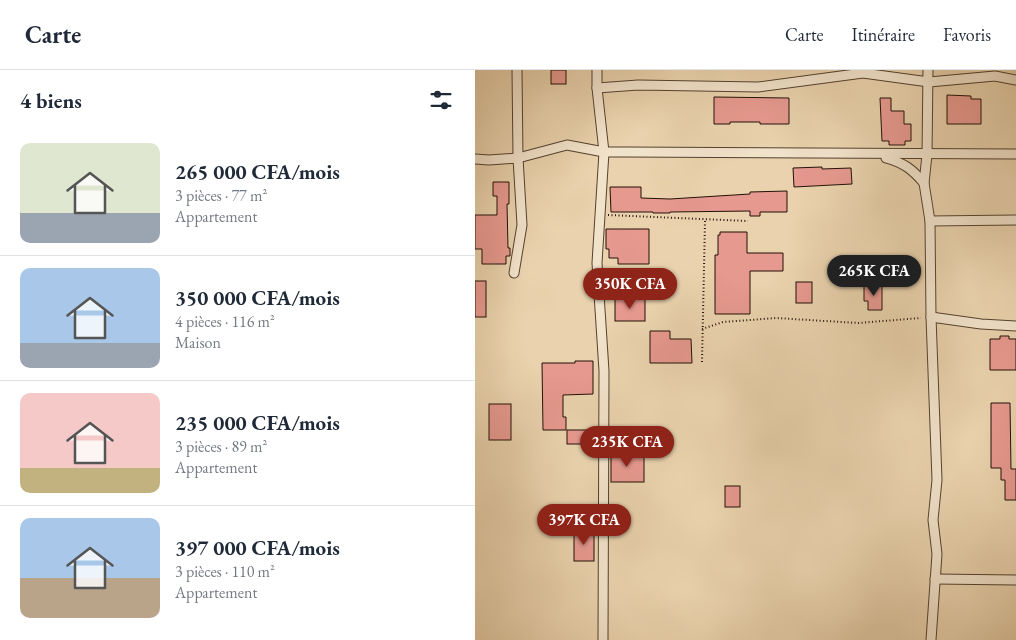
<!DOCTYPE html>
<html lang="fr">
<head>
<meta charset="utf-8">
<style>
  body { margin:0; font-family:"EB Garamond",serif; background:#f2f2f3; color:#1f2937; height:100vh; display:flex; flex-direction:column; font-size:19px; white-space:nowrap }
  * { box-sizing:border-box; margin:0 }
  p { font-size:16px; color:#747a83 }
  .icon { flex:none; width:28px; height:28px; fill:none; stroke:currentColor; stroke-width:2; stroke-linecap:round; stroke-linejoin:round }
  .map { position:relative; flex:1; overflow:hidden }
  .sheet { display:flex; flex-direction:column; background:#fff; width:475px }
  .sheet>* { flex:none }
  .price { position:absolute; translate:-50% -42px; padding:0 11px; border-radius:18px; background:#8f2418; color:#fff; font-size:16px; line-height:32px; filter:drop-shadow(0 1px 2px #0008) }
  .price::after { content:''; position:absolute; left:50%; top:30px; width:15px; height:11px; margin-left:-8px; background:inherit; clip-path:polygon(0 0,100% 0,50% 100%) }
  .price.selected { background:#222; color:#fff }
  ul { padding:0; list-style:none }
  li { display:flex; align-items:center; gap:15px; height:125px; padding:0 20px }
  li+li { border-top:1px solid #e0e1e3 }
  li span { display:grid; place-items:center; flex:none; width:140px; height:100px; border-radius:10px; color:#555 }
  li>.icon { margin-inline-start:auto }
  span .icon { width:60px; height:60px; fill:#fffc; stroke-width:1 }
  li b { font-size:21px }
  h2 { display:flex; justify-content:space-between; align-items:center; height:60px; padding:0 20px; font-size:21px }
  header { display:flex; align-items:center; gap:30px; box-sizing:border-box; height:70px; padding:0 25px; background:#fff; border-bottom:1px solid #e0e1e3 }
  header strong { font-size:24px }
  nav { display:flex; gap:28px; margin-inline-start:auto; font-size:18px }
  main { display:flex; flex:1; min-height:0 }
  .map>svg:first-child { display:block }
  .building { fill:#e6998f; stroke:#231107 }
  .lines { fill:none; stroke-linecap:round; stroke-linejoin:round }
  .minor-casing { stroke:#544130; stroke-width:11 }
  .path { stroke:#231107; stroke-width:2; stroke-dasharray:1 2.5; stroke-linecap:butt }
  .minor { stroke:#f1e2ca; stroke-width:9 }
</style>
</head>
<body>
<header>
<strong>Carte</strong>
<nav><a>Carte</a><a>Itinéraire</a><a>Favoris</a></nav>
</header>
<main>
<section class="sheet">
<h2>4 biens<svg class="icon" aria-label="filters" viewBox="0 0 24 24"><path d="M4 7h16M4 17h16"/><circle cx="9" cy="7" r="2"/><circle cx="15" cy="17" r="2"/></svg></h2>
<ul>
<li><span style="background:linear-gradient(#dfe7d0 70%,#9aa5b1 0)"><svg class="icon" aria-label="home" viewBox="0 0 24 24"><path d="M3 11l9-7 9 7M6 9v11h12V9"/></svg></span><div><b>265 000 CFA/mois</b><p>3 pièces · 77 m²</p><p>Appartement</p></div></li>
<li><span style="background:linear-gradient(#a9c7e8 75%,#9aa5b1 0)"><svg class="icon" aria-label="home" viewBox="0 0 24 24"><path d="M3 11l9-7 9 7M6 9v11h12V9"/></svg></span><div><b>350 000 CFA/mois</b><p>4 pièces · 116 m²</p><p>Maison</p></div></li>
<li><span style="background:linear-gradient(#f6c9c9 75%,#c2b280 0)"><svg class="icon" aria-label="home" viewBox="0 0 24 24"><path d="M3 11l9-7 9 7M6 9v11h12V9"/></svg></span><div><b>235 000 CFA/mois</b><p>3 pièces · 89 m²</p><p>Appartement</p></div></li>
<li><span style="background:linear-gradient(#a9c7e8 60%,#b9a48a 0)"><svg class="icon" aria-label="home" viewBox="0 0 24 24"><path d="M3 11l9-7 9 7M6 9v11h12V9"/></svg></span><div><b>397 000 CFA/mois</b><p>3 pièces · 110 m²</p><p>Appartement</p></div></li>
</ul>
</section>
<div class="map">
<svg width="541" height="570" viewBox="0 0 541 570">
  <rect width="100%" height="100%" fill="#e9d2ad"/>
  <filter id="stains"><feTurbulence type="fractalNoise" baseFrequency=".004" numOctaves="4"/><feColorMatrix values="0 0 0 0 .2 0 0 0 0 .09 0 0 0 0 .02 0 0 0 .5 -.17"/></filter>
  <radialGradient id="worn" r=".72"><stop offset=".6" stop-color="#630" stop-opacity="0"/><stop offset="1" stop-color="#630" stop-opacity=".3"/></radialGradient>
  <!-- building -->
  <g class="building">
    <rect x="76" y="0" width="15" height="14"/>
    <path d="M472,25L496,26V29H506V54H472Z"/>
    <path d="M239,27L314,28V54H285V52H255V54H239Z"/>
    <path d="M405,28H416V41H429V54H436V71H430V75H414V71H407Z"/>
    <path d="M347,97V99L376,98L377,114L319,117L318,98Z"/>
    <path d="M18,112H34V134H32L33,178H35V186H31V194H7V179H0V145H22V126H18Z"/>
    <path d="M135,117H166V128L195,129L275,124V122L312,121V142H285V146H275V141L195,142V143H178V142H136Z"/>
    <path d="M131,159H174V194H143V188H134V179H131Z"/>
    <path d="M245,162H272V183H308V201H275V244H240V185H243V165H245Z"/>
    <rect x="0" y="211" width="11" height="36"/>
    <rect x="321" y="212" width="16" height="21"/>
    <path d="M389,216H407V240H393V231H389Z"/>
    <rect x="140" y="228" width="30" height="23"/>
    <path d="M175,261H195V269H216L217,293H175Z"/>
    <path d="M525,266H534V269H541V300H515V269H525Z"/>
    <path d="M100,291H118V324L88,325V347H91V360H68L67,293H100Z"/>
    <path d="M516,333H535L536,399H541V430H530V410H526V398H516Z"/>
    <rect x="14" y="334" width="22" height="36"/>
    <rect x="92" y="360" width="27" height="14"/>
    <rect x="136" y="384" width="33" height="28"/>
    <rect x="250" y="416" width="15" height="21"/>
    <rect x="99" y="460" width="20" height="31"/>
  </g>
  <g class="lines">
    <!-- minor casing -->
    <g class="minor-casing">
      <g id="minor">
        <path d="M122,0V18L129,82L122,193L129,301L128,570"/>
        <path d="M453,0L452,85L449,113L455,151L456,247L462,410L458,450L462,484L456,570"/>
        <path d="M122,18L163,15L283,17L388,3L454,12L520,6L541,10"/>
        <path d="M411,88C429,93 437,99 449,113"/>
        <path d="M0,89L14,90L43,88L92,75L129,82H152L541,84"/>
        <path d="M455,151L541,150"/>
        <path d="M39,203L47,155L43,88L42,0"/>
        <path d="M456,247L506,254L541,256"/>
        <path d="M460,509L541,510"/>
      </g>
    </g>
    <!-- path -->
    <g class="path">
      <path d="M133,145L273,151"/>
      <path d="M227,259L248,252L301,248L383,253L446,248"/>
      <path d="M227,292L230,151"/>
    </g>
    <!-- minor -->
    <use href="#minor" class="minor"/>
  </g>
  <rect width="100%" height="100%" filter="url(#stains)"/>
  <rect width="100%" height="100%" fill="url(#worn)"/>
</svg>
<b class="price selected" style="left:399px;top:227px">265K CFA</b>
<b class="price" style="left:155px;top:240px">350K CFA</b>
<b class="price" style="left:152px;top:398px">235K CFA</b>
<b class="price" style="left:109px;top:476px">397K CFA</b>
</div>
</main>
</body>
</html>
